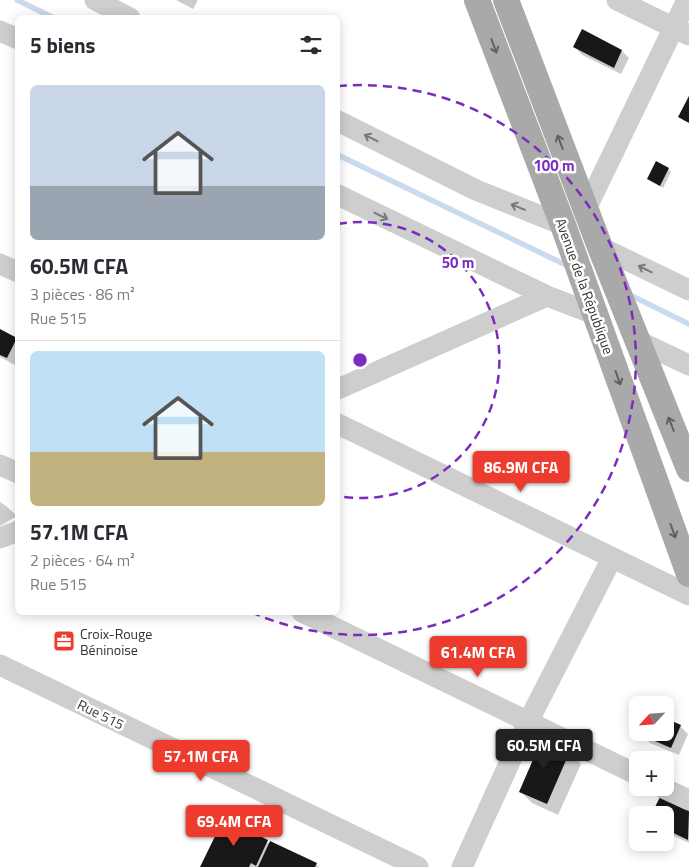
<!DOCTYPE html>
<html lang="fr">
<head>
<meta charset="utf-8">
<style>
  body { margin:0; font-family:"Titillium Web",sans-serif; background:#f7f7f7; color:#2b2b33; height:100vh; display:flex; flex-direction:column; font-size:19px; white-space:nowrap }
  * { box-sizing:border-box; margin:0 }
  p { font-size:16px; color:#7c7c81 }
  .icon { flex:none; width:28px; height:28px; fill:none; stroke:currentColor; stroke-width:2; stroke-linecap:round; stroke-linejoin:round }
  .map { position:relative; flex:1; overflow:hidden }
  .panel { position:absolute; left:15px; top:15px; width:325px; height:600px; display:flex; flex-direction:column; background:#fff; border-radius:8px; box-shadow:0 2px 12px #0003 }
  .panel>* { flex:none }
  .needle { width:32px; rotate:244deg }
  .tools { position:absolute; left:629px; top:696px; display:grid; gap:10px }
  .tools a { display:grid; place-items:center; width:45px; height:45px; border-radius:8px; background:#fff; box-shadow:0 2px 12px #0003; font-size:25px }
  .price { position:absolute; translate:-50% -42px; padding:0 11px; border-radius:5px; background:#ed3b2d; color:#fff; font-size:16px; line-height:32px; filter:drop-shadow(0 1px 2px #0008) }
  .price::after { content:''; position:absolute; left:50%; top:30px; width:15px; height:11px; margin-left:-8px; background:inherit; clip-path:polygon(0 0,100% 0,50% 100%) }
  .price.active { background:#222; color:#fff }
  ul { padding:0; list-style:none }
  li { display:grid; align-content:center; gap:10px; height:265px; padding:0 15px }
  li+li { border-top:1px solid #e1e1e2 }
  li span { display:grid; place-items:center; height:155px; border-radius:8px; color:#555 }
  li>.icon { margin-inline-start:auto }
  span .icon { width:90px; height:90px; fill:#fffc; stroke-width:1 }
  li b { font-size:21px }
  h2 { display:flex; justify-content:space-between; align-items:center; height:60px; padding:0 15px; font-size:21px }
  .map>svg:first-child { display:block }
  .shadow { fill:#0003 }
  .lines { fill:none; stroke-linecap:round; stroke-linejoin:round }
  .stream { stroke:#cadbee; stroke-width:5.5 }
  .building { fill:#181818 }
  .minor { stroke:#cecece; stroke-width:21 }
  .major { stroke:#a9a9a9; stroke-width:26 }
  .oneway { stroke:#616161 }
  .oneway2 { stroke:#787878 }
  .ring { fill:none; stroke:#7b2cbf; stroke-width:2.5; stroke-dasharray:9 6 }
  .labels { text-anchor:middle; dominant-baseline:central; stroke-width:5; stroke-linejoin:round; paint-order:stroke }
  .street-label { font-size:14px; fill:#313131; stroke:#fff }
  .poi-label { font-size:14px; fill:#313131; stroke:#fff; text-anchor:start }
  .centre { fill:#7b2cbf; stroke:#fff; stroke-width:2.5 }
  .ring-label { font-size:15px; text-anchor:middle; font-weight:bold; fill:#7b2cbf; stroke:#fff; stroke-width:5; stroke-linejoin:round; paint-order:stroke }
</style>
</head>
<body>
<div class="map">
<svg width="689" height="867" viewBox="0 0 689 867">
  <rect width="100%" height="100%" fill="#fff"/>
  <!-- shadow -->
  <g class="shadow">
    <path d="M176,0H198L193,9Z"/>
    <path d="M575,47L622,51L629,58L621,74L582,55Z"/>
    <path d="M668,169L671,172L663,188L648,179Z"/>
    <path d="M0,331L18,340V363L16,362L15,365L0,357Z"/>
    <path d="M0,502L6,506L17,516L0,526Z"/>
    <path d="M665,719L680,726L688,734L679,755L650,743L643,735L665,732Z"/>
    <path d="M570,752L581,764L558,815L532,803L520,791Z"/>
    <path d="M660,799L689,813V843L665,832V815H652Z"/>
    <path d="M224,820L270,844L316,864L319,867H201Z"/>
  </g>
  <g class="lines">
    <!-- stream -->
    <g class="stream">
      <path d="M17,0L54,18"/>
      <path d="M338,155L570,267"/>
      <path d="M628,294L689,324"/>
    </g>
  </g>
  <!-- building -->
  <g class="building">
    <path d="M582,29L622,50L614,68L573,47Z"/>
    <path d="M689,96V123L678,117Z"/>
    <path d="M656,161L669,168L660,186L647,179Z"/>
    <path d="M0,329L17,338L7,358L0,355Z"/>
    <path d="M665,718L681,725L671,748L641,735L642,732H665Z"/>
    <path d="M542,739L570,751L547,804L519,792Z"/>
    <path d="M660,797L689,811L688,840L665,829V815H651Z"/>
    <path d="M224,818L268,840L256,866L251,863L249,867H200Z"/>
    <path d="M270,841L317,863L315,867H258Z"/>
  </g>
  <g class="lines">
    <!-- minor -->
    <g class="minor">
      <path d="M95,0L130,18"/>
      <path d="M617,0L689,35"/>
      <path d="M0,31L18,39"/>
      <path d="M338,121L476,190L563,225"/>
      <path d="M338,195L547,296L594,314"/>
      <path d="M586,209L687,0"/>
      <path d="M600,247L689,290"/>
      <path d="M0,264L18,272"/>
      <path d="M636,340L689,365"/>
      <path d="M338,389L547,296"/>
      <path d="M338,424L689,595"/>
      <path d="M0,465L18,473"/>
      <path d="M0,538L18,531"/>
      <path d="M302,612L638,775"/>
      <path d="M0,665L418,867"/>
      <path d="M663,788L689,800"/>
      <path d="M462,867L528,722L612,558"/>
    </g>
    <!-- major -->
    <g class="major">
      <path d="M477,0L563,225L689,574"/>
      <path d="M506,0L600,247L689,469"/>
    </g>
  </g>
  <!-- one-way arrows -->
  <defs><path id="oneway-shaft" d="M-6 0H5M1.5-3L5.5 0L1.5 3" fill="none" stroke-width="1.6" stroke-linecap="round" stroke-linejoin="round" transform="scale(1.25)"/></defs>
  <g class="oneway">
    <use href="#oneway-shaft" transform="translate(494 46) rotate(69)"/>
    <use href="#oneway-shaft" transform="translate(560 142) rotate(-111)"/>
    <use href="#oneway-shaft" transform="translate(618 378) rotate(70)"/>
    <use href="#oneway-shaft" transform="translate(671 424) rotate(-112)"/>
    <use href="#oneway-shaft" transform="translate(673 531) rotate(70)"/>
  </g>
  <g class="oneway2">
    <use href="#oneway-shaft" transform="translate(371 138) rotate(-153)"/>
    <use href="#oneway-shaft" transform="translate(518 207) rotate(-158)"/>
    <use href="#oneway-shaft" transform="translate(381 216) rotate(26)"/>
    <use href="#oneway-shaft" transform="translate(645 269) rotate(-154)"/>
  </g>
  <!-- distance rings -->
  <g class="ring">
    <path d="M338 224A138 138 0 1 1 338 496"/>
    <path d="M338 86A275 275 0 1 1 253 613"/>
  </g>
  <!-- icons -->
  <defs>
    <g id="office-square" transform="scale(1.125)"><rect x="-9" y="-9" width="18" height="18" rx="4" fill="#ed3b2d" stroke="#fff"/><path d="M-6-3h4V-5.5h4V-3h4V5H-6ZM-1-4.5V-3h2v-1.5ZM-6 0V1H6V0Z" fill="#fff"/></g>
  </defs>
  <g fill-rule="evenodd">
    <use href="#office-square" x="64" y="641"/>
  </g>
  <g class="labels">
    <!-- street labels -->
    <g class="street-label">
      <text transform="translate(585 286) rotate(70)">Avenue de la République</text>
      <text transform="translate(101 714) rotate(26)">Rue 515</text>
    </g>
    <!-- poi labels -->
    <g class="poi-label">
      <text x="80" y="633">Croix-Rouge<tspan x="80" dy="16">Béninoise</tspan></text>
    </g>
  </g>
  <circle cx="360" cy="360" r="8" class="centre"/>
  <g class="ring-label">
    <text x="554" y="171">100 m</text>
    <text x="458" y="268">50 m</text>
  </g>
</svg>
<div class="tools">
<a><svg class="needle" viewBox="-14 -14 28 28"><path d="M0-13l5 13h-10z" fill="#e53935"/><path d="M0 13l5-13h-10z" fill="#7c7c81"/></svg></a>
<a>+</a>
<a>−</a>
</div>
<b class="price" style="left:521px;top:493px">86.9M CFA</b>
<b class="price" style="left:478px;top:678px">61.4M CFA</b>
<b class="price active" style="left:544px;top:771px">60.5M CFA</b>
<b class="price" style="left:201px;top:782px">57.1M CFA</b>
<b class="price" style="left:234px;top:847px">69.4M CFA</b>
<section class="panel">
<h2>5 biens<svg class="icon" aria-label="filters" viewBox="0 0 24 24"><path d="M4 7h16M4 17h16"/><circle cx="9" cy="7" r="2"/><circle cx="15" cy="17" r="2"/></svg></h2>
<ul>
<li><span style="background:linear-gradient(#c9d6e8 65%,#9aa5b1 0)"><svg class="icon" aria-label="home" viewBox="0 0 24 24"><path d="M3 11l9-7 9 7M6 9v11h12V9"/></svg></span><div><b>60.5M CFA</b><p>3 pièces · 86 m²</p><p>Rue 515</p></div></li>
<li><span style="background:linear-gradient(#bfe0f5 65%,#c2b280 0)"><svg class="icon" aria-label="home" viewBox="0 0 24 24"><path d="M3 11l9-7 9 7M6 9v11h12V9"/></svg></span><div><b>57.1M CFA</b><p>2 pièces · 64 m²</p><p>Rue 515</p></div></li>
</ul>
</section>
</div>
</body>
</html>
